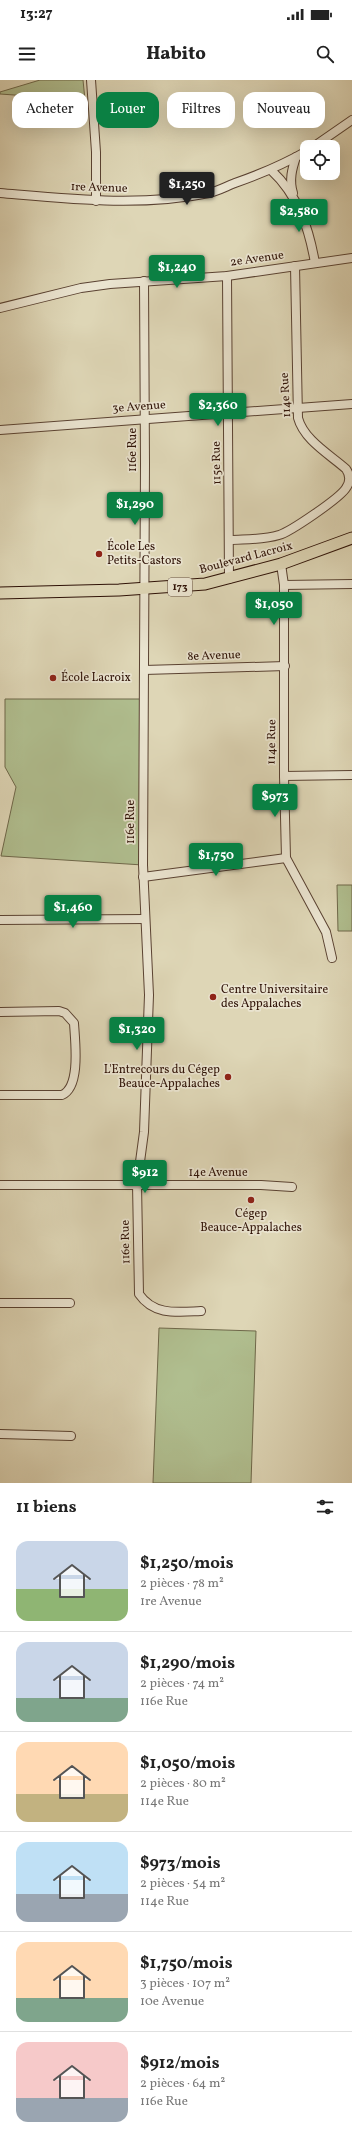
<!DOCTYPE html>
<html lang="fr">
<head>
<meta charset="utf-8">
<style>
  body { margin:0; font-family:Vollkorn,serif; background:#f6f6f6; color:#222; height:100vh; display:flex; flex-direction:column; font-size:15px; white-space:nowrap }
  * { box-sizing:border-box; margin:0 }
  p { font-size:13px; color:#767676 }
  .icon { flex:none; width:22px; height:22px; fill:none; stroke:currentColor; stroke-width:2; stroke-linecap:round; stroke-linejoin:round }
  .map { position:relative; height:1403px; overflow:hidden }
  .sheet { display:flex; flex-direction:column; background:#fff; flex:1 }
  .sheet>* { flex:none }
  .guide { position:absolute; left:12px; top:12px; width:328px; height:36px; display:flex; gap:8px }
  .fabs { position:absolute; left:300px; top:60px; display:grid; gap:8px }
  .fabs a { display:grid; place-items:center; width:40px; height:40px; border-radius:8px; background:#fff; box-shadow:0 4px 16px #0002; font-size:20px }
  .price { position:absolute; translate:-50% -34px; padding:0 9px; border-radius:4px; background:#0b8043; color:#fff; font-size:13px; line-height:26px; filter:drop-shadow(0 1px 2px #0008) }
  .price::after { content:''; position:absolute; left:50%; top:24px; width:12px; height:9px; margin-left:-6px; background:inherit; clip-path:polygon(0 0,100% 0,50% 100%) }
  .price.active { background:#222; color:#fff }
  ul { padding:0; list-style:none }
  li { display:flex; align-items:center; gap:12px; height:100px; padding:0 16px }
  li+li { border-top:1px solid #e0e0e0 }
  li span { display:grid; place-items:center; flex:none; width:112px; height:80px; border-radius:12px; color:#555 }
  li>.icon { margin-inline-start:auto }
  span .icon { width:48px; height:48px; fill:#fffc; stroke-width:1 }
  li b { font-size:17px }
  h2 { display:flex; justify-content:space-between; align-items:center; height:48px; padding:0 16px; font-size:17px }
  .chip { padding:0 14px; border-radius:12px; background:#fff; box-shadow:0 4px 16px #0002; font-size:14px; line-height:36px }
  .chip.active { background:#0b8043; color:#fff }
  .status { display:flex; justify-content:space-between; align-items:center; height:28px; padding:0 20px; background:#fff; direction:ltr }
  .status svg { height:11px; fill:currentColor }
  header { display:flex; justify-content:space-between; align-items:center; height:52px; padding:0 16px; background:#fff; font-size:18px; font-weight:800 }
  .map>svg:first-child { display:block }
  .green { fill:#b0be8f; stroke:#6f684a }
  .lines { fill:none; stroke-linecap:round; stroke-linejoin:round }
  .minor-casing { stroke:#5a4232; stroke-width:10 }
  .major-casing { stroke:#2e1106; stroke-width:13 }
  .minor { stroke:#eae4d0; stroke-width:8 }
  .major { stroke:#ded6b6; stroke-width:11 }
  .poi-dot { fill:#8f2418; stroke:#eae4d0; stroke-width:1.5 }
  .labels { text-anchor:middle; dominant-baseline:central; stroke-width:3.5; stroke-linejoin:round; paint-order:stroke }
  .shield { fill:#eae4d0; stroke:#665043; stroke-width:1 }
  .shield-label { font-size:11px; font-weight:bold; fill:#2e1106 }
  .street-label { font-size:12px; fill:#2e1106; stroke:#eae4d0 }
  .poi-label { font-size:12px; fill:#2e1106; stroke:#eae4d0; text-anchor:start }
</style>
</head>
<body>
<div class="status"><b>13:27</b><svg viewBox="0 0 49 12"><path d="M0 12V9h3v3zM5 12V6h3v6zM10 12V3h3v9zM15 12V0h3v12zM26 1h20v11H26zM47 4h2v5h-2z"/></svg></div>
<header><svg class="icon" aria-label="menu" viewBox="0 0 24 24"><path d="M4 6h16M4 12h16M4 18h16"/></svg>Habito<svg class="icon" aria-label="search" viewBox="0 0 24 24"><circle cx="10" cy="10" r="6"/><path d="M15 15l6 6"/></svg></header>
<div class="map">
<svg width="352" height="1403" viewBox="0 0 352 1403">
  <rect width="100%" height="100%" fill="#ded6b6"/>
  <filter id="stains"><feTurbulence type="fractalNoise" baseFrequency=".005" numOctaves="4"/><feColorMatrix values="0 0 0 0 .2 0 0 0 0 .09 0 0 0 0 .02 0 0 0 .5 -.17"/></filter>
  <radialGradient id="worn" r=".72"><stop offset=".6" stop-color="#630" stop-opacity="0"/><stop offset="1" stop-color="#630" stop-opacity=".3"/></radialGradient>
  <!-- green -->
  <g class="green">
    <path d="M40,0H83L85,20L0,14V12Z"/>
    <path d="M5,619H144L143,785L1,776L16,707L5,687Z"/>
    <path d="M337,805H352V851H338Z"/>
    <path d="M159,1248L256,1251L251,1403H153Z"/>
  </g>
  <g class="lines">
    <!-- minor casing -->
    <g class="minor-casing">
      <g id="minor">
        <path d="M91,0L96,72V121"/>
        <path d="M313,67L352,40"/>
        <path d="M271,90C298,115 309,148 315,183"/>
        <path d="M0,113C70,119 140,127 209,113C218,111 227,106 235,103C261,94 284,84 307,71"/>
        <path d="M293,113C289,100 292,89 296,77"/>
        <path d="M227,196L229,499"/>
        <path d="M144,201L145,384L143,785L149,915L144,1052L137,1104L139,1214C154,1236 178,1232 201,1231"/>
        <path d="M0,228L81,208L110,204L227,196L352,178"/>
        <path d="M0,350L352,324"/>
        <path d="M230,460C246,459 263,460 279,455C290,452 340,418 346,408C351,401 350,395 346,389C329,374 304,360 298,338L295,186"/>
        <path d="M281,484L284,505V696L286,778L326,852L332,878"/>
        <path d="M284,505L352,504"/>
        <path d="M144,590L285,586"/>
        <path d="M284,696L352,695"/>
        <path d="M143,797L286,778"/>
        <path d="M0,840L145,839"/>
        <path d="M0,932L59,931L65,933L74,943C75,961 81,1007 62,1015H0"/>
        <path d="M0,1105H261L292,1107"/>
        <path d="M0,1223H70"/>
        <path d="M0,1354L71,1356"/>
      </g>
    </g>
    <!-- major casing -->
    <g class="major-casing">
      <path id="major" d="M0,513L119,510L205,504L281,484L352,458"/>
    </g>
    <!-- minor -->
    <use href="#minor" class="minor"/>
    <!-- major -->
    <use href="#major" class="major"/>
  </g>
  <!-- markers -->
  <g class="poi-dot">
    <circle cx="99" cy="474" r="4"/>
    <circle cx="53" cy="598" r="4"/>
    <circle cx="213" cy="917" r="4"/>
    <circle cx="228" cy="997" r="4"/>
    <circle cx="251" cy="1120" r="4"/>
  </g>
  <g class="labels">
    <!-- shield labels -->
    <rect class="shield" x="168" y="498" width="24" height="18" rx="3"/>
    <g class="shield-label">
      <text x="180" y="507">173</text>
    </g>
    <!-- street labels -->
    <g class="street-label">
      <text transform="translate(99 108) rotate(2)">1re Avenue</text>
      <text transform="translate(257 179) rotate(-8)">2e Avenue</text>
      <text transform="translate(286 315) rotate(-93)">114e Rue</text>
      <text transform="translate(139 327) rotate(-4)">3e Avenue</text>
      <text transform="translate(133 370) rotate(-90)">116e Rue</text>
      <text transform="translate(217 383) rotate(-91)">115e Rue</text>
      <text transform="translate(246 478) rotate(-15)">Boulevard Lacroix</text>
      <text transform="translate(214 576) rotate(-2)">8e Avenue</text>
      <text transform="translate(272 662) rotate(-89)">114e Rue</text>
      <text transform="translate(131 742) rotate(-90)">116e Rue</text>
      <text x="218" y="1093">14e Avenue</text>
      <text transform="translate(126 1162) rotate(-91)">116e Rue</text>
    </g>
    <!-- poi labels -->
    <g class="poi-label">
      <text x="107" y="467">École Les<tspan x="107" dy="14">Petits-Castors</tspan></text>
      <text x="61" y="598">École Lacroix</text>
      <text x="221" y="910">Centre Universitaire<tspan x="221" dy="14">des Appalaches</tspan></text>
      <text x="220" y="990" text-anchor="end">L'Entrecours du Cégep<tspan x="220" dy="14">Beauce-Appalaches</tspan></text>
      <text x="251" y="1134" text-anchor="middle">Cégep<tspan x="251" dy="14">Beauce-Appalaches</tspan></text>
    </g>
  </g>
  <rect width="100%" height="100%" filter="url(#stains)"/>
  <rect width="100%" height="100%" fill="url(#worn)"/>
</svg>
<div class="fabs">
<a><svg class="icon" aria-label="locate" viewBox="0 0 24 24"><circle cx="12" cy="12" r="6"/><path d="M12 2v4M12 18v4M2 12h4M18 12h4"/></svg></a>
</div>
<b class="price active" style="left:187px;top:126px">$1,250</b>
<b class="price" style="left:299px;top:153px">$2,580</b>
<b class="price" style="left:177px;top:209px">$1,240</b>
<b class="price" style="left:218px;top:347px">$2,360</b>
<b class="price" style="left:135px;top:446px">$1,290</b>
<b class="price" style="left:274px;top:546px">$1,050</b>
<b class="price" style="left:275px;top:738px">$973</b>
<b class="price" style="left:216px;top:797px">$1,750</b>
<b class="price" style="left:73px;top:849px">$1,460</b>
<b class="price" style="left:137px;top:971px">$1,320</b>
<b class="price" style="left:145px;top:1114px">$912</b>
<div class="guide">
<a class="chip">Acheter</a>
<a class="chip active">Louer</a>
<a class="chip">Filtres</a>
<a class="chip">Nouveau</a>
</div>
</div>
<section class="sheet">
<h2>11 biens<svg class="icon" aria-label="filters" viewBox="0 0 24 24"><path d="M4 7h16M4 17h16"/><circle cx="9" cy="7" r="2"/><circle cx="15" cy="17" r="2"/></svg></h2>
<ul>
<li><span style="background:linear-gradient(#c9d6e8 60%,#8fb573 0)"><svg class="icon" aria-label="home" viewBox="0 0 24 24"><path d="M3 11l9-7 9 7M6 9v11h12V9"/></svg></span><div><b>$1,250/mois</b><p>2 pièces · 78 m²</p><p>1re Avenue</p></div></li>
<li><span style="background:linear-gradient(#c9d6e8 70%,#7fa58c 0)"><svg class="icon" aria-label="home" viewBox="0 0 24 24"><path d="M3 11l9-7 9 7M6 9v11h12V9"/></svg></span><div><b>$1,290/mois</b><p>2 pièces · 74 m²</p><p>116e Rue</p></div></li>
<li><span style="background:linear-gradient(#ffd9b3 65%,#c2b280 0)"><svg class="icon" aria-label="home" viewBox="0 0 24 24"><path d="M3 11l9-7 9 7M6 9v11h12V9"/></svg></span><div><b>$1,050/mois</b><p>2 pièces · 80 m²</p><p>114e Rue</p></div></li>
<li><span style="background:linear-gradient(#bfe0f5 65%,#9aa5b1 0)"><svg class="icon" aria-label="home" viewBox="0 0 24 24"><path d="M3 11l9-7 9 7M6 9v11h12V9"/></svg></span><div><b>$973/mois</b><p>2 pièces · 54 m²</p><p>114e Rue</p></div></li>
<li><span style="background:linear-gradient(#ffd9b3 70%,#7fa58c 0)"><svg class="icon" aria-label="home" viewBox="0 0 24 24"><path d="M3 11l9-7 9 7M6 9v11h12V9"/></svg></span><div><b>$1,750/mois</b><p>3 pièces · 107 m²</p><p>10e Avenue</p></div></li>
<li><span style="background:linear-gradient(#f6c9c9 70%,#9aa5b1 0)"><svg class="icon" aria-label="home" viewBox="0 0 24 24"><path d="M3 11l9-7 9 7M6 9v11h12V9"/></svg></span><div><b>$912/mois</b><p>2 pièces · 64 m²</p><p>116e Rue</p></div></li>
</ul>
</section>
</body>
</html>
